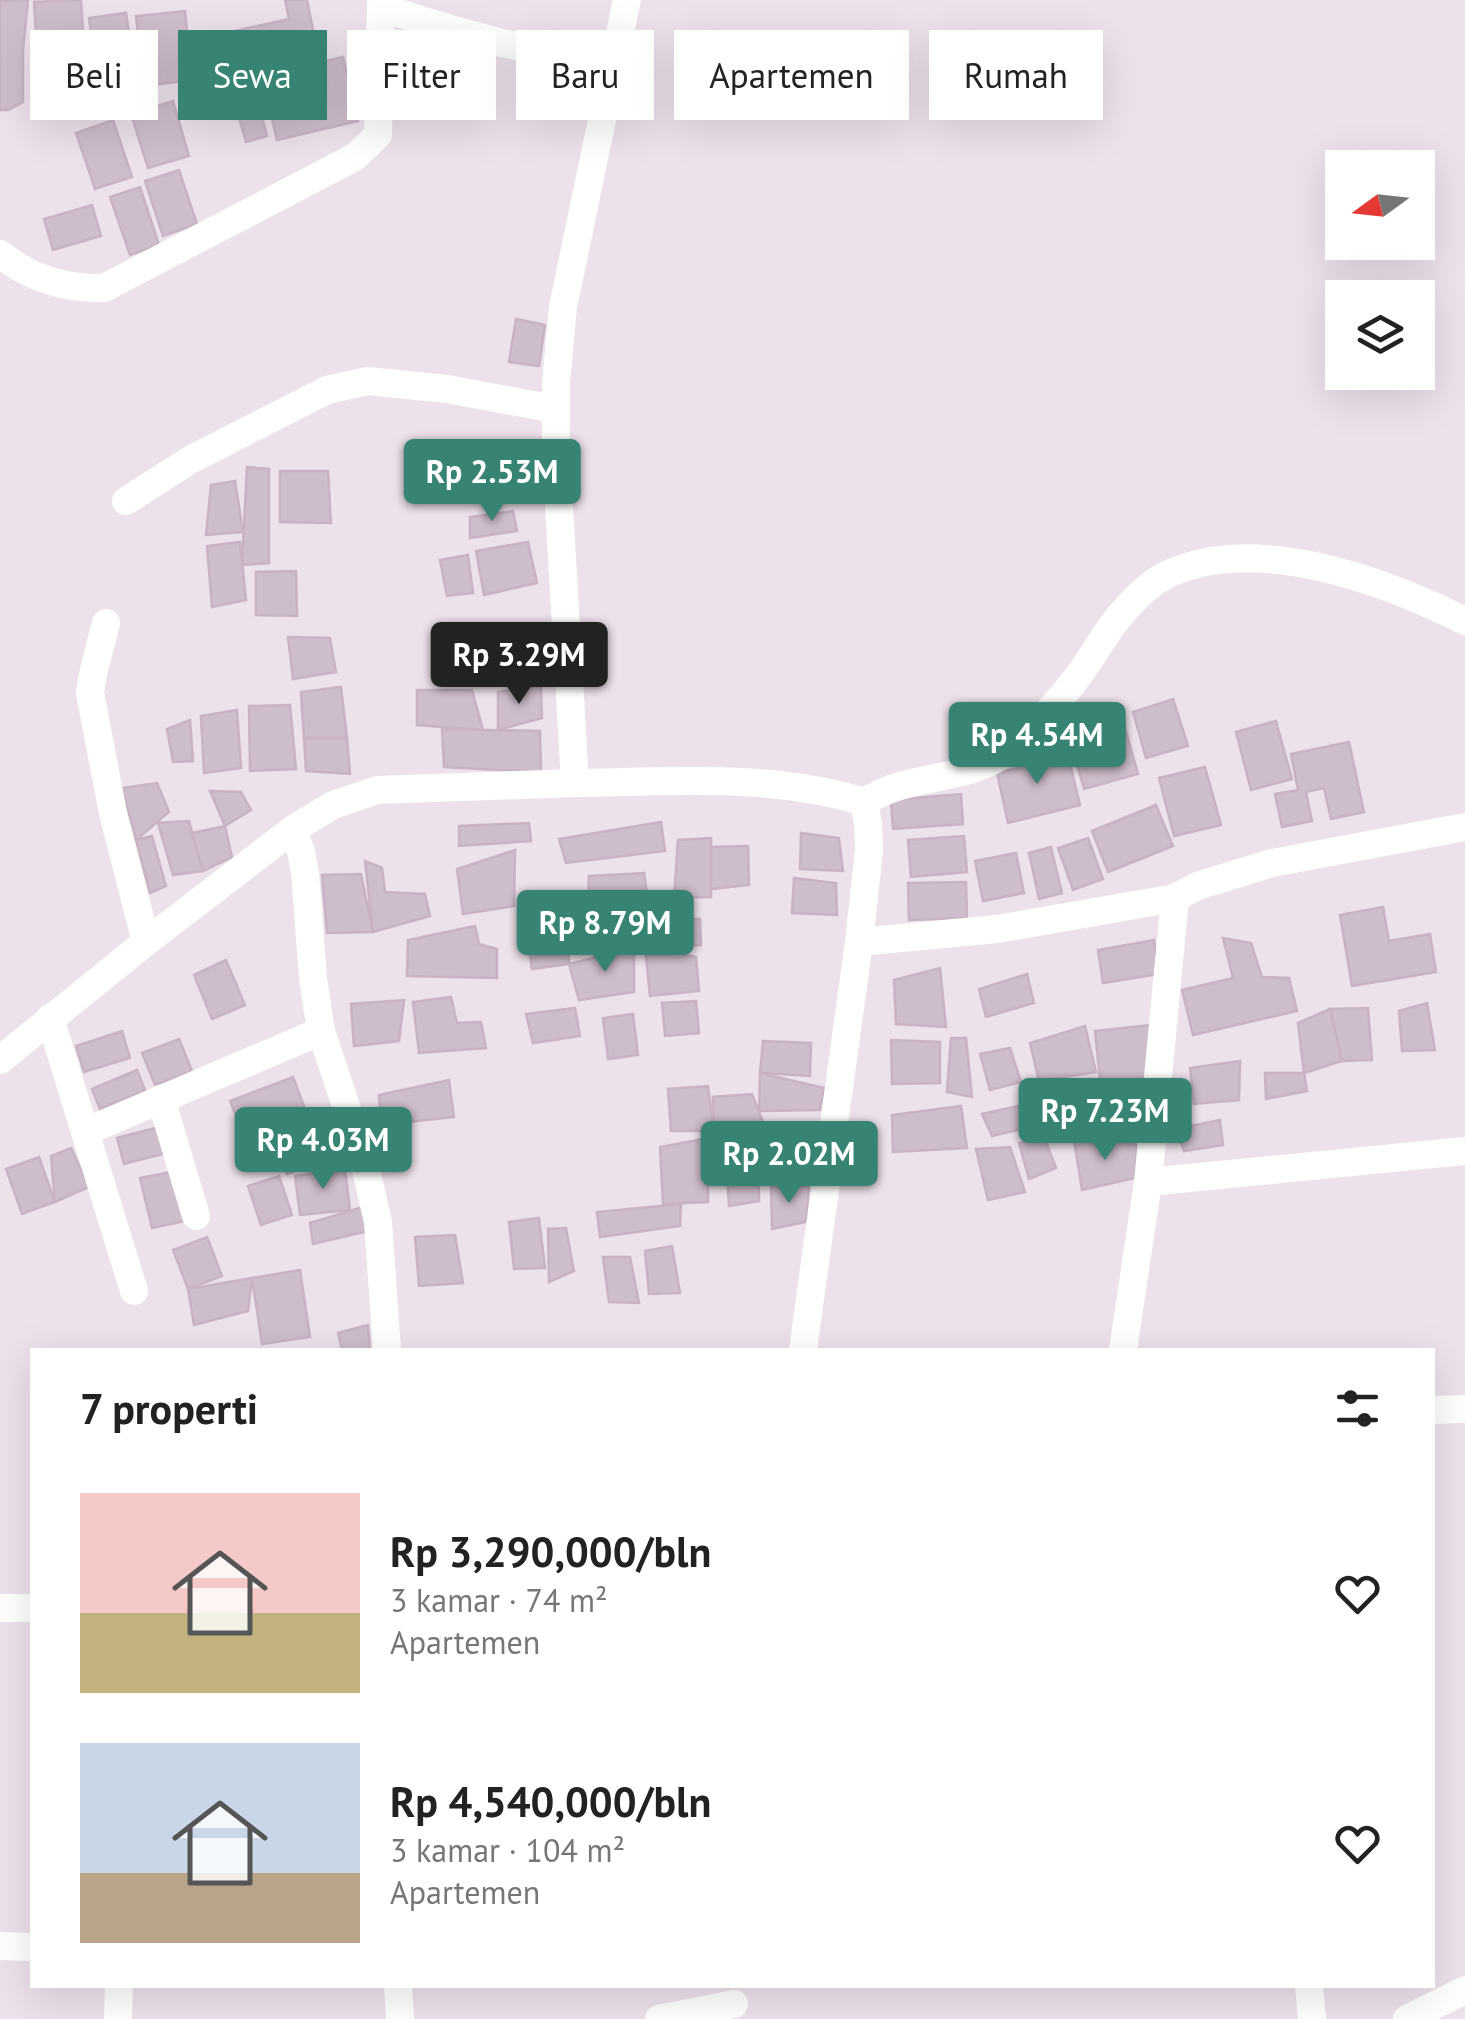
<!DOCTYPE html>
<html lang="id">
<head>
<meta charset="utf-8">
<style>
  body { margin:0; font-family:"PT Sans",sans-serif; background:#f2f2f2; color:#222; height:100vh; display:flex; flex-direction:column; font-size:38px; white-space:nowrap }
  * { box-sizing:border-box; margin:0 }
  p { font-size:32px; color:#767676 }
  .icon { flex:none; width:55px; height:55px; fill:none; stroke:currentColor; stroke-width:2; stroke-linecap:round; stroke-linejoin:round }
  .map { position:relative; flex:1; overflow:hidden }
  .drawer { position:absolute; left:30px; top:1348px; width:1405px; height:640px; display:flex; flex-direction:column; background:#fff; border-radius:0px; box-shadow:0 10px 40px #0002 }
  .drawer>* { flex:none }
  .banner { position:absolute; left:30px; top:30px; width:1405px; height:90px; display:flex; gap:20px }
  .needle { width:65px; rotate:255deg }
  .fabs { position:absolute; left:1325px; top:150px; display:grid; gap:20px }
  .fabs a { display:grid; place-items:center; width:110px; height:110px; border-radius:0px; background:#fff; box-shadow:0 10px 40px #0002; font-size:50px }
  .price { position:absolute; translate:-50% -85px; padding:0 22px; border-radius:10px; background:#378474; color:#fff; font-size:32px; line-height:65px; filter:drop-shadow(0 2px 5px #0008) }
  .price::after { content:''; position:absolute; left:50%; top:60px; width:30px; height:22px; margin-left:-15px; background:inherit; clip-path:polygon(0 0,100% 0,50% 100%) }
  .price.current { background:#222; color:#fff }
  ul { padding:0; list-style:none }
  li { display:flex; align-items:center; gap:30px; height:250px; padding:0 50px }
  li span { display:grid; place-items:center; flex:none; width:280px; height:200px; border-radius:0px; color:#555 }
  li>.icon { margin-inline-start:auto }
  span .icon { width:120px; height:120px; fill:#fffc; stroke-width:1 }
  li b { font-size:42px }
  h2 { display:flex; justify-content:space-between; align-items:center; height:120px; padding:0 50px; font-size:42px }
  .pill { padding:0 35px; border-radius:0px; background:#fff; box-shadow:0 10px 40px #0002; font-size:35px; line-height:90px }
  .pill.current { background:#378474; color:#fff }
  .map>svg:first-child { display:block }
  .building { fill:#cebdcb; stroke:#c7b3c4; stroke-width:2.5 }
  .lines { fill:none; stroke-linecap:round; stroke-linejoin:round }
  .minor { stroke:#fff; stroke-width:28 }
</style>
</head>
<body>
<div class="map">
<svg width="1465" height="2019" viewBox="0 0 1465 2019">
  <rect width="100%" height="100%" fill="#ede1eb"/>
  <!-- building -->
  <g class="building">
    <path d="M28,0L23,50V102L8,110H0V1Z"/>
    <path d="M81,0L84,47L37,50L34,2Z"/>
    <path d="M285,0H307L317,49L232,66L225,33L289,19Z"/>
    <path d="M185,11L192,80L144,86L136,16Z"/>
    <path d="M126,13L137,86L100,91L89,18Z"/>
    <path d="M343,57L358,121L277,140L262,76Z"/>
    <path d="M252,80L267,136L246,142L230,86Z"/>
    <path d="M173,101L189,156L148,168L131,114Z"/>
    <path d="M113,120L132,177L95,189L76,133Z"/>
    <path d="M179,170L197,224L163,236L145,181Z"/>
    <path d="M140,187L159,245L130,255L110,197Z"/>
    <path d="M92,205L101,236L53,250L44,219Z"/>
    <path d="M516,319L545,325L539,366L509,362Z"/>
    <path d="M484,448L525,451L532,492L490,496Z"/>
    <path d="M247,467L269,469V563L242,565Z"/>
    <path d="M280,471H328L331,523L280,522Z"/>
    <path d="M235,481L243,532L206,535L211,485Z"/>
    <path d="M513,511L517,531L470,538V517Z"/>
    <path d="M240,542L246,600L212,607L207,546Z"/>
    <path d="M528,542L537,583L484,595L476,551Z"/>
    <path d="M468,555L473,593L447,596L440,560Z"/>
    <path d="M296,571L297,616L256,615V572Z"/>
    <path d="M549,624L551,661L485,672L483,637Z"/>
    <path d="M288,637L330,638L336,672L293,679Z"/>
    <path d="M541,686L542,718L498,730V692Z"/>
    <path d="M341,687L347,738H304L301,692Z"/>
    <path d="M417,690H472L483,730L417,725Z"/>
    <path d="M1173,699L1188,746L1146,758L1133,712Z"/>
    <path d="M290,705L296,769L250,771L249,706Z"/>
    <path d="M237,710L241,768L204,773L201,716Z"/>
    <path d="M1121,714L1138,774L1084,789L1067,729Z"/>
    <path d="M190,720L193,761L173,762L167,729Z"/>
    <path d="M1276,721L1292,779L1251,790L1236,732Z"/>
    <path d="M442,729L540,731L541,772L444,767Z"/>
    <path d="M304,738H347L350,774L306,771Z"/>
    <path d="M1349,742L1364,812L1331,819L1324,788L1306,792L1312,821L1282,827L1275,794L1298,790L1291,754Z"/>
    <path d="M1047,748L1051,765L1069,760L1080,805L1008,823L997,773L1023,767L1020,755Z"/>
    <path d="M1205,767L1221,825L1174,836L1159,778Z"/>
    <path d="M157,783L169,812L136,840L122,788Z"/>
    <path d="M210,791L241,792L251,810L225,826Z"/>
    <path d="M961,794L963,824L893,829L891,800Z"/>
    <path d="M1156,805L1173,846L1108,872L1092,831Z"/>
    <path d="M189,821L203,871L173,875L158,823Z"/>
    <path d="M661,822L665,851L566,863L559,839Z"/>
    <path d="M529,823L531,841L459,846V826Z"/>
    <path d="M225,826L232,857L203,871L192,833Z"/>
    <path d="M801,833L839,838L843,871L800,869Z"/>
    <path d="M152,836L166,886L150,893L136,840Z"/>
    <path d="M964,836L967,872L911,877L908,840Z"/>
    <path d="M711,838V897L674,898L678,840Z"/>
    <path d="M1088,838L1103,879L1073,890L1058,848Z"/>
    <path d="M748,846L749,885L711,889V847Z"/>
    <path d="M1051,847L1062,893L1039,899L1029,853Z"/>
    <path d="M515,850L514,906L463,914L457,869Z"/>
    <path d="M1016,853L1024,893L983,901L975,861Z"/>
    <path d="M365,861L382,868L385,892L425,894L430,916L373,932Z"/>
    <path d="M644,873L649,907L633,921H587L589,876Z"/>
    <path d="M361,874L373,932L327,933L322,875Z"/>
    <path d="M794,878L836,883L837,915L792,913Z"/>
    <path d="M966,882L967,918L909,920L908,883Z"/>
    <path d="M1383,907L1389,941L1430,934L1436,972L1352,986L1340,915Z"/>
    <path d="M700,919L701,945L634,948L633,921Z"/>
    <path d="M475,926L479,944L497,949V978L407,976L408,940Z"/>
    <path d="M526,927L567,928L569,964L532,969Z"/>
    <path d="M1223,938L1251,943L1262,977L1289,978L1297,1011L1193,1035L1182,990L1233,978Z"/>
    <path d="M1154,940L1159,974L1103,983L1098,950Z"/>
    <path d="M645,947L696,957L699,991L650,996Z"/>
    <path d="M634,948V992L579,1000L569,964Z"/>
    <path d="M226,960L245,1005L212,1019L194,975Z"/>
    <path d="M940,968L946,1027L896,1024L894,980Z"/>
    <path d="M1027,974L1034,1003L986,1017L979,989Z"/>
    <path d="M451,997L457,1023L481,1022L486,1048L419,1053L413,1002Z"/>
    <path d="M404,1000L399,1041L354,1046L351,1004Z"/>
    <path d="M696,1001L699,1033L665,1036L662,1003Z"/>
    <path d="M1427,1003L1435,1050L1402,1051L1399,1011Z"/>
    <path d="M575,1008L580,1036L533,1043L526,1014Z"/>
    <path d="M1368,1008L1372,1060L1342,1061L1330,1009Z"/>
    <path d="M1330,1009L1342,1061L1304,1073L1298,1023Z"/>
    <path d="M633,1014L638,1055L608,1059L603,1018Z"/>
    <path d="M1151,1025L1149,1076L1101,1089L1095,1031Z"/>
    <path d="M1085,1026L1096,1072L1039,1081L1030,1043Z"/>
    <path d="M122,1031L130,1058L84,1072L76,1046Z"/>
    <path d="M951,1038H966L972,1097L947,1092Z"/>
    <path d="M179,1039L192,1071L155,1085L142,1053Z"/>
    <path d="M891,1040L940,1042V1083L892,1084Z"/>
    <path d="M763,1041L811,1043L810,1076L760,1073Z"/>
    <path d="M1010,1048L1021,1082L990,1090L980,1054Z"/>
    <path d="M1240,1061L1239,1100L1194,1104L1190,1068Z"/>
    <path d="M137,1070L145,1090L100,1109L92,1089Z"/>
    <path d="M760,1073L824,1088L820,1110L759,1111Z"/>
    <path d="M1265,1073H1304L1307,1091L1266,1099Z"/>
    <path d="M293,1077L305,1109L243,1133L230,1101Z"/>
    <path d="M449,1080L454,1117L381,1125L379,1095Z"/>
    <path d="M708,1086L714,1131H671L668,1089Z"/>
    <path d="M752,1094L763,1122L714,1131L713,1097Z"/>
    <path d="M1049,1099L1062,1120L992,1136L982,1114Z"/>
    <path d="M961,1106L967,1148L893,1152L892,1115Z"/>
    <path d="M306,1117L322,1160L287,1174L270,1131Z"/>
    <path d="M1220,1120L1223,1145L1184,1151L1176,1129Z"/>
    <path d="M159,1127L166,1153L124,1164L117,1138Z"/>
    <path d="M708,1138V1202L663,1204L660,1147Z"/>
    <path d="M725,1138L758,1140L759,1201L729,1206Z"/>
    <path d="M1045,1139L1056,1168L1029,1179L1019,1143Z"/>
    <path d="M1074,1139L1137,1145L1135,1178L1082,1190Z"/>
    <path d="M765,1144L813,1147L810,1173L766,1176Z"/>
    <path d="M1010,1147L1025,1192L988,1200L976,1149Z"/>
    <path d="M71,1148L89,1187L55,1202L51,1156Z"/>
    <path d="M39,1157L55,1202L22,1214L6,1169Z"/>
    <path d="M345,1169L350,1210L300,1215L295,1176Z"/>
    <path d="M172,1172L185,1221L152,1228L140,1178Z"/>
    <path d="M279,1176L292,1215L261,1225L248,1186Z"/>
    <path d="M809,1186L806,1222L772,1229L771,1187Z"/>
    <path d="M681,1204L680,1226L600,1237L597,1212Z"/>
    <path d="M363,1207L368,1231L313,1244L310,1223Z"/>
    <path d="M539,1218L545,1268L514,1269L509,1222Z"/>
    <path d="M566,1228L574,1271L549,1282L548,1229Z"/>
    <path d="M455,1235L463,1283L419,1286L415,1237Z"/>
    <path d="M207,1237L222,1276L188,1289L173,1250Z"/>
    <path d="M672,1246L680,1293L649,1294L645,1251Z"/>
    <path d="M603,1257H630L639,1303L609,1302Z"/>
    <path d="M300,1270L310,1337L262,1344L252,1278Z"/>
    <path d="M252,1278L248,1311L194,1325L188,1289Z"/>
    <path d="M368,1325L370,1350H342L338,1333Z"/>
  </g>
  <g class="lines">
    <!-- minor -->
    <g class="minor">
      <path d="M382,0L392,11L447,28L502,43L612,64"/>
      <path d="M0,254C31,279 65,289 104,288L355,157L378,135L381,0"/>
      <path d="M126,501L190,460L327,390L368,381L447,389L555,409"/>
      <path d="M106,623L93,674L90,693L113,813L146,942"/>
      <path d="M575,783C670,782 772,773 864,802L868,823L869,850L859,942L803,1350"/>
      <path d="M864,802C873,797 882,792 891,789C927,776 968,777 1001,756C1009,751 1017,743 1024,736C1042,719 1060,700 1075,680C1093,658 1105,631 1124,611C1136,597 1154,580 1171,573C1259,534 1385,581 1465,621"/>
      <path d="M292,830L301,851L305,873L313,978L321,1031L363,1157L378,1222L387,1350"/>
      <path d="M859,942L997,929L1175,898"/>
      <path d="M50,1018L134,1291"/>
      <path d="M0,1060L146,942L292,830L333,805L377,790L575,783L556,454V383L563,307L627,0"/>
      <path d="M161,1099L196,1216"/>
      <path d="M85,1132L321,1031"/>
      <path d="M1148,1182L1465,1151"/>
      <path d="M1123,1350L1148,1182L1175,898L1197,886L1272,863L1465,827"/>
      <path d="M1432,1410L1465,1409"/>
      <path d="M0,1608H32"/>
      <path d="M0,1946L32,1947"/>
      <path d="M398,1985L400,2019"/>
      <path d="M1309,1985L1312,2019"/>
      <path d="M118,2019L119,1985"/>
      <path d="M659,2019L734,2004"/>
      <path d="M1407,2019L1465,1990"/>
    </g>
  </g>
</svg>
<div class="fabs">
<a><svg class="needle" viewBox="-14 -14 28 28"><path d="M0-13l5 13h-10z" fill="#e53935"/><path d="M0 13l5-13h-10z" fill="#767676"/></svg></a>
<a><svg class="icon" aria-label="layers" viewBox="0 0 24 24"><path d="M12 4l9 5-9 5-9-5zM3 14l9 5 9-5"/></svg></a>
</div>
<b class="price" style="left:492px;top:524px">Rp 2.53M</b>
<b class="price current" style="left:519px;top:707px">Rp 3.29M</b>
<b class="price" style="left:1037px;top:787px">Rp 4.54M</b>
<b class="price" style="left:605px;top:975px">Rp 8.79M</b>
<b class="price" style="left:1105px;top:1163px">Rp 7.23M</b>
<b class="price" style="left:323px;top:1192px">Rp 4.03M</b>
<b class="price" style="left:789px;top:1206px">Rp 2.02M</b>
<div class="banner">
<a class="pill">Beli</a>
<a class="pill current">Sewa</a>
<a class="pill">Filter</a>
<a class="pill">Baru</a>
<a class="pill">Apartemen</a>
<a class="pill">Rumah</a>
</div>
<section class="drawer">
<h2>7 properti<svg class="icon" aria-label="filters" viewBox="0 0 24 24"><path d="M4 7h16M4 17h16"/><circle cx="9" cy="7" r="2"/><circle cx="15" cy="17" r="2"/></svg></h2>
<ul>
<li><span style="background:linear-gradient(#f6c9c9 60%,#c2b280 0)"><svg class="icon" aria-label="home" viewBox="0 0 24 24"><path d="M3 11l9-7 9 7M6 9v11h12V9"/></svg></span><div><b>Rp 3,290,000/bln</b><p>3 kamar · 74 m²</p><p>Apartemen</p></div><svg class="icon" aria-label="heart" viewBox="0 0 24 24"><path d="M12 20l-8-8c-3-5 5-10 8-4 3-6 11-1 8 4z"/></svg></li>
<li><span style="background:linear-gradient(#c9d6e8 65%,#b9a48a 0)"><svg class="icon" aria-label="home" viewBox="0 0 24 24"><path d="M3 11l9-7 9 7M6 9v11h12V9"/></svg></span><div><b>Rp 4,540,000/bln</b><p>3 kamar · 104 m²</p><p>Apartemen</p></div><svg class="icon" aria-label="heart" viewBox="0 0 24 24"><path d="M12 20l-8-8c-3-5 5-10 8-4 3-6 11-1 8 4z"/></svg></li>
</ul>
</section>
</div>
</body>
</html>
